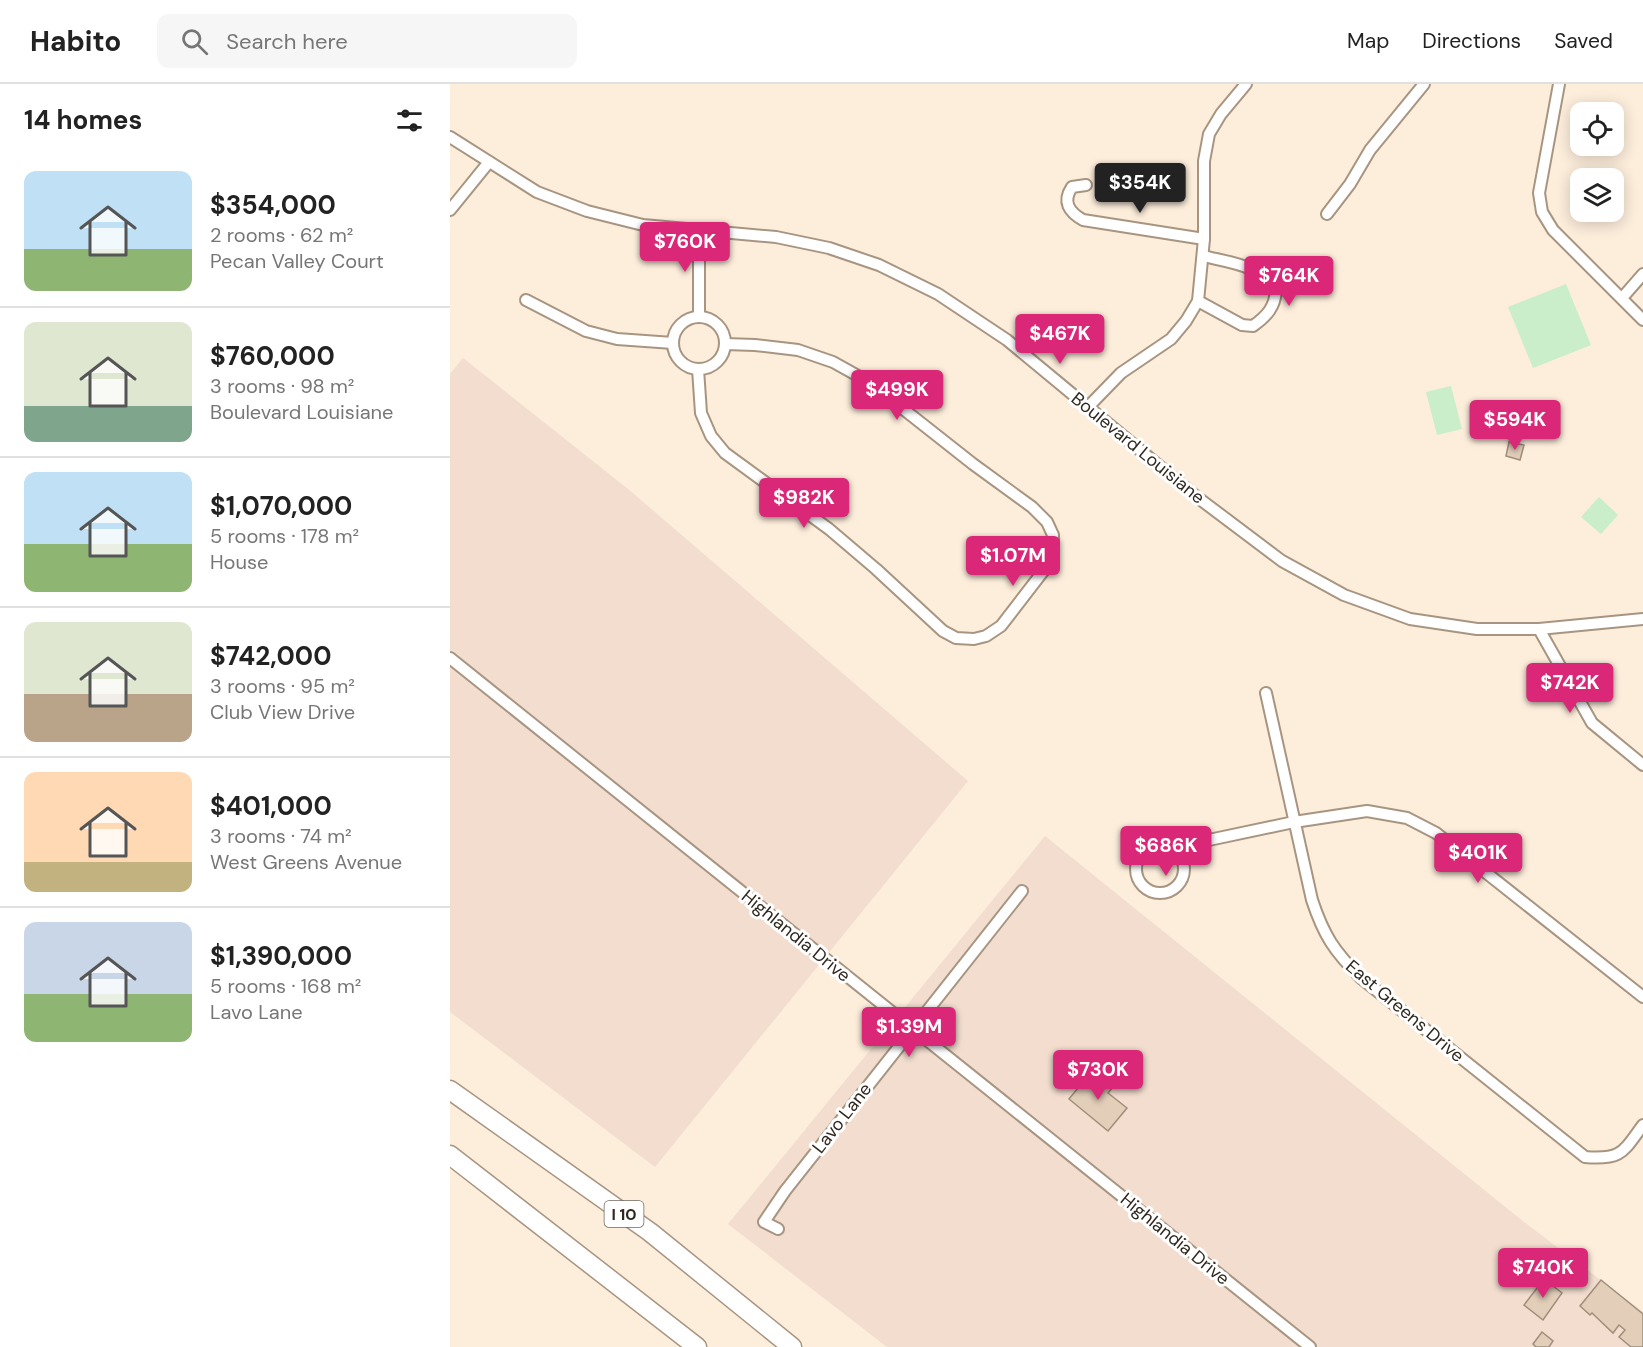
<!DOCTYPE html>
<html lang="en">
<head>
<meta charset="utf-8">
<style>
  body { margin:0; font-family:"DM Sans",sans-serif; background:#f6f6f6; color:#222; height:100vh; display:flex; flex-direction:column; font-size:22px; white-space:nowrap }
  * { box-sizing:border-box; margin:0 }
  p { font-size:20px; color:#767676 }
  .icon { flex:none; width:33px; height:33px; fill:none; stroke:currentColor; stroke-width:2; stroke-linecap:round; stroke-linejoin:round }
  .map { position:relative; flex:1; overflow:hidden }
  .sheet { display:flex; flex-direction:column; background:#fff; width:450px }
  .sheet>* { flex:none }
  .buttons { position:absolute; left:1120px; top:18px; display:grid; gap:12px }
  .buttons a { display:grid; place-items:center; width:54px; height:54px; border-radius:12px; background:#fff; box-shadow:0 3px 15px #0003; font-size:30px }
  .price { position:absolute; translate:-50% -51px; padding:0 14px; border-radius:6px; background:#db2777; color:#fff; font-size:20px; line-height:39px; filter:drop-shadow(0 2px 3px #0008) }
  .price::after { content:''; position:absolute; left:50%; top:36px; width:18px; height:14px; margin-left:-9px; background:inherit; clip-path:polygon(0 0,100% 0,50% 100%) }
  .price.active { background:#222; color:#fff }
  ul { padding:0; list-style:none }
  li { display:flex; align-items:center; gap:18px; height:150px; padding:0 24px }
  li+li { border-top:2px solid #e0e0e0 }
  li span { display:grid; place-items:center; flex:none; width:168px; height:120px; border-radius:12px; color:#555 }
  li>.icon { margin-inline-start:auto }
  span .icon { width:72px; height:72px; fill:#fffc; stroke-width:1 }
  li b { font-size:26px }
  h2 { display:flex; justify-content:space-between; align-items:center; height:72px; padding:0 24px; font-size:26px }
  header { display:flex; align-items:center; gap:36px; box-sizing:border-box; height:84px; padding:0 30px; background:#fff; border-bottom:2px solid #e0e0e0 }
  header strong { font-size:28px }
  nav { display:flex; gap:33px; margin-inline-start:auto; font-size:21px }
  .search { width:420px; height:54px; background:#f6f6f6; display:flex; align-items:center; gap:15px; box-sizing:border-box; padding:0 21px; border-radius:12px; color:#767676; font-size:22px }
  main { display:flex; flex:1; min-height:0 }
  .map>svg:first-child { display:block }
  .commercial { fill:#f2ddcf }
  .green { fill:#c9eec9 }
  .building { fill:#e2ceb9; stroke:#a08e7a; stroke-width:1.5 }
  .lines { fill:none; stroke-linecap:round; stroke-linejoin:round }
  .street-casing { stroke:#a89581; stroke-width:14 }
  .highway-casing { stroke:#a89581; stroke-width:21 }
  .street { stroke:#fff; stroke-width:10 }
  .highway { stroke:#fff; stroke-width:18 }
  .labels { text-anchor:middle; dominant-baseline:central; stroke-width:6; stroke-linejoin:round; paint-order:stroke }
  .shield { fill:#fff; stroke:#6d6862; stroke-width:1.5 }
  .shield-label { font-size:16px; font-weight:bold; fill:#2f281f }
  .street-label { font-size:18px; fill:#2f281f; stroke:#fff }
</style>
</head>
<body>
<header>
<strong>Habito</strong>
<div class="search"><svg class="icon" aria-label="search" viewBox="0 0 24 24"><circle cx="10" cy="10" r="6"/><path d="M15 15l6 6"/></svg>Search here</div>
<nav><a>Map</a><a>Directions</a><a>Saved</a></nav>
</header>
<main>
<section class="sheet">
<h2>14 homes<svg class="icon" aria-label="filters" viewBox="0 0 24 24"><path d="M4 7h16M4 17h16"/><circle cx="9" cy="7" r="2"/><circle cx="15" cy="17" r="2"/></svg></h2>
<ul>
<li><span style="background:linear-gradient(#bfe0f5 65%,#8fb573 0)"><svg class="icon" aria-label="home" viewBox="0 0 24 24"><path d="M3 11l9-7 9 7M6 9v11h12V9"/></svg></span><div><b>$354,000</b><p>2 rooms · 62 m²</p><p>Pecan Valley Court</p></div></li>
<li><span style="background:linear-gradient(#dfe7d0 70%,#7fa58c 0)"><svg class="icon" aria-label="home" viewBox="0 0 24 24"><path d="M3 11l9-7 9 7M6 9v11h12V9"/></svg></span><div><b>$760,000</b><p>3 rooms · 98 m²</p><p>Boulevard Louisiane</p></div></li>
<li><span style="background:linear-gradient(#bfe0f5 60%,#8fb573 0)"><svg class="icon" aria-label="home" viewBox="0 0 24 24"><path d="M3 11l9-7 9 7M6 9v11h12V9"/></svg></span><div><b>$1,070,000</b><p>5 rooms · 178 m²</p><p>House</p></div></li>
<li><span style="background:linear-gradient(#dfe7d0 60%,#b9a48a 0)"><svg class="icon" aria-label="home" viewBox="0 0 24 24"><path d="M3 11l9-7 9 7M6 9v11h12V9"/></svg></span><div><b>$742,000</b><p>3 rooms · 95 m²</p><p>Club View Drive</p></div></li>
<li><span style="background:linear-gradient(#ffd9b3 75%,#c2b280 0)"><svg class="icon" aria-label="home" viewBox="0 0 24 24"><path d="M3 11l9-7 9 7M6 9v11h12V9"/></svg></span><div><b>$401,000</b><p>3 rooms · 74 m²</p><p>West Greens Avenue</p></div></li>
<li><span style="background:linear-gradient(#c9d6e8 60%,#8fb573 0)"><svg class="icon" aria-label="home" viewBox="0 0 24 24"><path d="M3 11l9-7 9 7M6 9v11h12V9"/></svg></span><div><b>$1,390,000</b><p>5 rooms · 168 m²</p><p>Lavo Lane</p></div></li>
</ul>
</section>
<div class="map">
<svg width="1193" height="1263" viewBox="0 0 1193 1263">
  <rect width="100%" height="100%" fill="#fdeddb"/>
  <!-- commercial -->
  <g class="commercial">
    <path d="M13,274L178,405L518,697L205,1083L0,928V290Z"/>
    <path d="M595,752L1074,1138L1193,1228V1263H437L278,1140Z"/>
  </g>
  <!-- green -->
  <g class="green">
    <path d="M1116,200L1141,261L1083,284L1058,223Z"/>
    <path d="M1001,302L1012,345L987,351L976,308Z"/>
    <path d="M1149,413L1168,431L1151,450L1131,433Z"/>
  </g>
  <!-- building -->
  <g class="building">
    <path d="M1059,358L1074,361L1070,376L1056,372Z"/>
    <path d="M642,987L663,1003L658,1009L677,1024L658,1047L619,1015Z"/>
    <path d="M1094,1195L1112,1209L1093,1236L1074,1221Z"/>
    <path d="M1151,1196L1193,1230V1263H1181L1169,1253L1175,1246L1169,1241L1163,1249L1142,1229L1140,1231L1130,1222Z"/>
    <path d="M1092,1248L1103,1257L1099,1263H1086L1083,1260Z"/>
  </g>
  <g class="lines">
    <!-- street casing -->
    <g class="street-casing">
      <g id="street">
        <path d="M1109,0L1089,109L1092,128L1103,146L1193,236"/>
        <path d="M0,53L87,108L137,127L193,141L326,153L379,164L429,181L488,210L557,256L743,410L832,477L894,511L960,535L1027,545H1089L1193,535"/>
        <path d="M636,101L622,103C612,118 619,128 633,136L754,155"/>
        <path d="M0,126L39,78"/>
        <path d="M877,130L900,100L920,66L974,0"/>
        <path d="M1172,214L1193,190"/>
        <path d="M76,216L136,247L167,255L223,259"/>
        <path d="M748,217L792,241L803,242C817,232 825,223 826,206C807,180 782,179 753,172"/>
        <path d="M249,233V146"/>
        <circle cx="249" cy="259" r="26"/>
        <path d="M248,285L251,329L261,352L275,369L379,445L426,485L493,547L506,554L524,555L536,552L551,542L598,481L603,466V451L597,438L582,423L523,380L419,298L383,278L348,266L305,261L275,260"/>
        <path d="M638,323L671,289L721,255L736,237L748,217L754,155V77L759,50L771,30L796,0"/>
        <path d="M1089,545L1142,639L1193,681"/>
        <path d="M0,574L860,1263"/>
        <path d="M816,609L862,816C874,852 884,867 911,894L1135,1073C1172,1076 1173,1068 1193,1041"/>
        <circle cx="710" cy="785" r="24"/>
        <path d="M726,768L740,760L844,738L917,727L957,734L986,749L1193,913"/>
        <path d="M328,1145L314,1138L335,1107L572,807"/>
      </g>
    </g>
    <!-- highway casing -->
    <g class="highway-casing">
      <g id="highway">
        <path d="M0,1006L200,1148L342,1263"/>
        <path d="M0,1071L247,1263"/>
      </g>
    </g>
    <!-- street -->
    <use href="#street" class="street"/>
    <!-- highway -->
    <use href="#highway" class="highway"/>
  </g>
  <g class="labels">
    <!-- shield labels -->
    <rect class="shield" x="154.5" y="1117" width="39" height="26" rx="4.5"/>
    <g class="shield-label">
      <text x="174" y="1130">I 10</text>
    </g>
    <!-- street labels -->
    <g class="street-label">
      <text transform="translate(688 364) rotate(39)">Boulevard Louisiane</text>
      <text transform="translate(346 852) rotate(39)">Highlandia Drive</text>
      <text transform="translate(955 927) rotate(40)">East Greens Drive</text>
      <text transform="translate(392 1034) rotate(-52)">Lavo Lane</text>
      <text transform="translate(725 1155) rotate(39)">Highlandia Drive</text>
    </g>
  </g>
</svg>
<div class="buttons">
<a><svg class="icon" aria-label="locate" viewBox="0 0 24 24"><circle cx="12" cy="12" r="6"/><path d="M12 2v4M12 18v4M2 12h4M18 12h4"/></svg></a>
<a><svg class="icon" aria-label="layers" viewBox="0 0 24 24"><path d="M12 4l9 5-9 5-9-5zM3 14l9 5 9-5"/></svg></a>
</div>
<b class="price active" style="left:690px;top:130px">$354K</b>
<b class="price" style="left:235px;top:189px">$760K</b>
<b class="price" style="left:839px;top:223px">$764K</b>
<b class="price" style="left:610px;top:281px">$467K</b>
<b class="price" style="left:447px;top:337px">$499K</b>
<b class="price" style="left:1065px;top:367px">$594K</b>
<b class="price" style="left:354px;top:445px">$982K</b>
<b class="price" style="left:563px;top:503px">$1.07M</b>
<b class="price" style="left:1120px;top:630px">$742K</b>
<b class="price" style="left:716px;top:793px">$686K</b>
<b class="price" style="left:1028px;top:800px">$401K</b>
<b class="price" style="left:459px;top:974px">$1.39M</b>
<b class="price" style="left:648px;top:1017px">$730K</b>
<b class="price" style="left:1093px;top:1215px">$740K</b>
</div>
</main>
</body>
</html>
